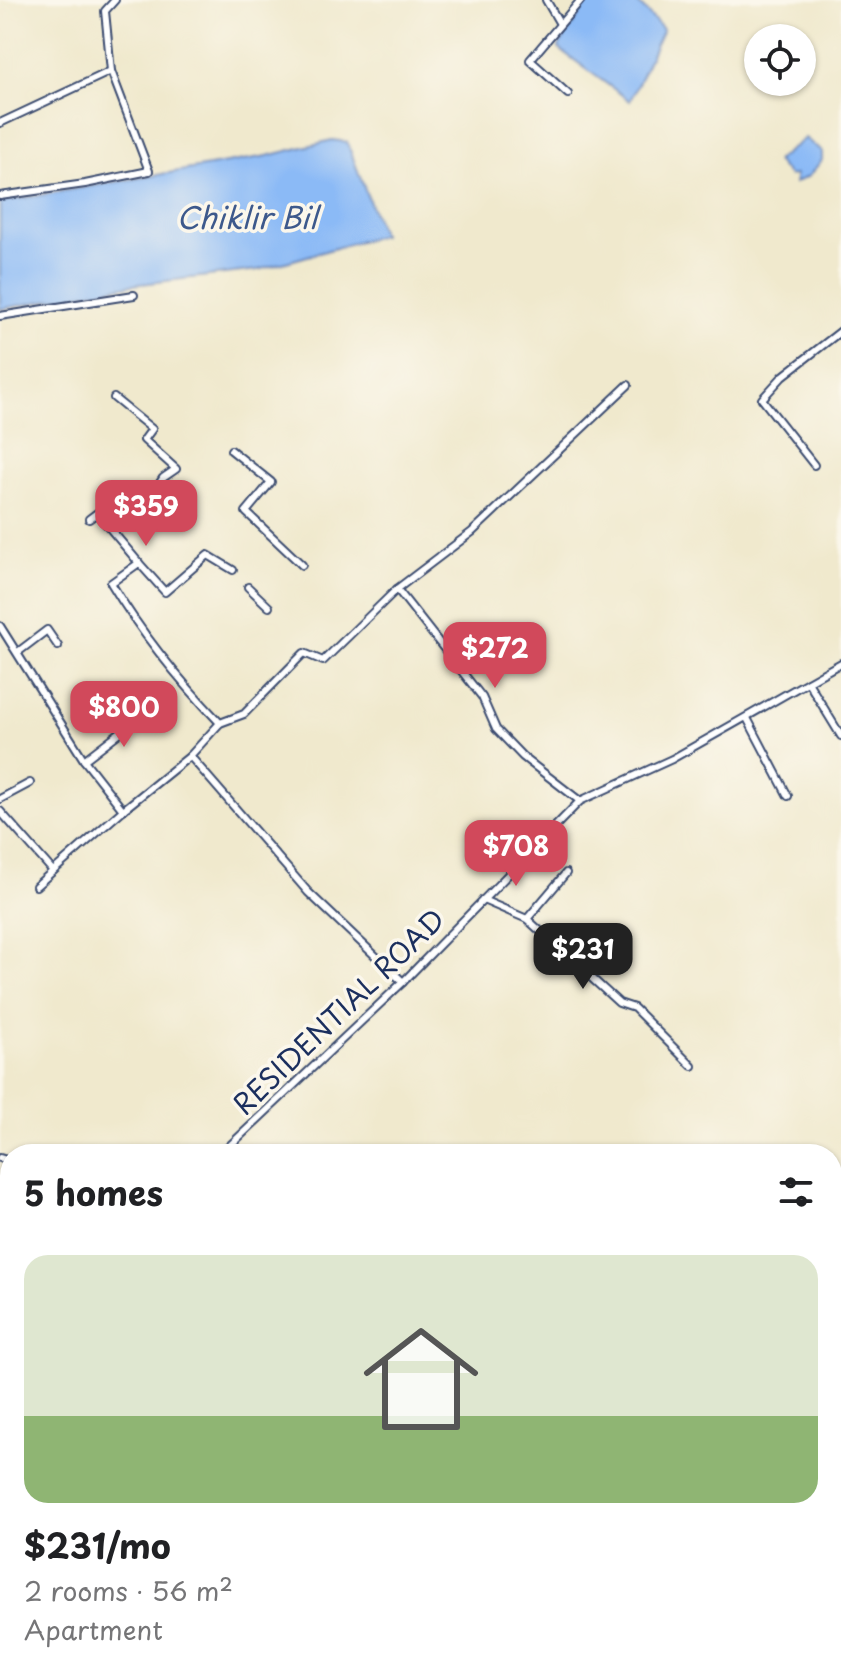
<!DOCTYPE html>
<html lang="en">
<head>
<meta charset="utf-8">
<style>
  body { margin:0; font-family:"Playpen Sans",sans-serif; background:#f6f6f6; color:#202124; height:100vh; display:flex; flex-direction:column; font-size:30px; white-space:nowrap }
  * { box-sizing:border-box; margin:0 }
  p { font-size:26px; color:#757577 }
  .icon { flex:none; width:44px; height:44px; fill:none; stroke:currentColor; stroke-width:2; stroke-linecap:round; stroke-linejoin:round }
  .map { position:relative; flex:1; overflow:hidden }
  .details { position:absolute; left:0px; top:1144px; width:842px; height:536px; display:flex; flex-direction:column; background:#fff; border-radius:32px 32px 0 0; box-shadow:0 2px 6px #0004 }
  .details>* { flex:none }
  .fabs { position:absolute; left:744px; top:24px; display:grid; gap:16px }
  .fabs a { display:grid; place-items:center; width:72px; height:72px; border-radius:50%; background:#fff; box-shadow:0 2px 6px #0004; font-size:40px }
  .price { position:absolute; translate:-50% -68px; padding:0 18px; border-radius:16px; background:#d1495b; color:#fff; font-size:26px; line-height:52px; filter:drop-shadow(0 2px 4px #0008) }
  .price::after { content:''; position:absolute; left:50%; top:48px; width:24px; height:18px; margin-left:-12px; background:inherit; clip-path:polygon(0 0,100% 0,50% 100%) }
  .price.active { background:#222; color:#fff }
  ul { padding:0; list-style:none }
  li { display:grid; align-content:center; gap:16px; height:424px; padding:0 24px }
  li+li { border-top:2px solid #e0e0e0 }
  li span { display:grid; place-items:center; height:248px; border-radius:24px; color:#555 }
  li>.icon { margin-inline-start:auto }
  span .icon { width:144px; height:144px; fill:#fffc; stroke-width:1 }
  li b { font-size:34px }
  h2 { display:flex; justify-content:space-between; align-items:center; height:96px; padding:0 24px; font-size:34px }
  .map>svg:first-child { display:block }
  .water { fill:#8bbaf6; stroke:#5374aa; stroke-width:2 }
  .lines { fill:none; stroke-linecap:round; stroke-linejoin:round }
  .street-casing { stroke:#3b4b6f; stroke-width:10 }
  .street { stroke:#fff; stroke-width:6 }
  .labels { text-anchor:middle; dominant-baseline:central; stroke-width:7; stroke-linejoin:round; paint-order:stroke }
  .street-label { font-size:28px; fill:#1b2f5e; stroke:#fbf7ec }
  .water-label { font-size:30px; font-style:italic; fill:#3d598c; stroke:#fbf7ec }
</style>
</head>
<body>
<div class="map">
<svg width="841" height="1680" viewBox="0 0 841 1680">
  <rect width="100%" height="100%" fill="#fbf7ec"/>
  <filter id="ink" filterUnits="userSpaceOnUse"><feTurbulence type="fractalNoise" baseFrequency=".0125" numOctaves="2"/><feDisplacementMap in="SourceGraphic" scale="16" xChannelSelector="R" yChannelSelector="G"/><feConvolveMatrix kernelMatrix="1 2 1 2 8 2 1 2 1" color-interpolation-filters="sRGB"/></filter>
  <filter id="wash" filterUnits="userSpaceOnUse"><feTurbulence type="fractalNoise" baseFrequency=".006" numOctaves="4" result="noise"/><feDisplacementMap in="SourceGraphic" scale="32" xChannelSelector="R" yChannelSelector="G"/><feGaussianBlur stdDeviation="1.8" result="paint"/><feColorMatrix in="noise" values="0 0 0 0 0 0 0 0 0 0 0 0 0 0 0 0 0 1.4 0 .05"/><feComposite in="paint" operator="in"/></filter>
  <g filter="url(#wash)">
    <rect width="100%" height="100%" fill="#f0e9cd"/>
    <!-- water -->
    <g class="water">
      <path d="M589,0H635L663,29L630,101L558,48Z"/>
      <path d="M805,138L822,152V160L809,176L795,183V175L789,176L776,161Z"/>
      <path d="M332,140L347,142L382,235L258,270L124,286L0,309V202L267,156Z"/>
    </g>
  </g>
  <g filter="url(#ink)">
    <g class="lines">
      <!-- street casing -->
      <g class="street-casing">
        <g id="street">
          <path d="M546,0L560,24"/>
          <path d="M568,94L530,60L581,0"/>
          <path d="M0,123L111,71"/>
          <path d="M0,196L85,184L149,171L111,71L105,11L115,0"/>
          <path d="M0,316L134,295"/>
          <path d="M231,450L271,482L246,512L302,565"/>
          <path d="M814,465L762,399L783,376L841,331"/>
          <path d="M89,519L97,513L139,563L111,583C141,633 179,680 220,723"/>
          <path d="M106,524L143,492L151,497L163,478L176,469L144,440L152,429L114,398"/>
          <path d="M139,563L165,592L208,555L233,570"/>
          <path d="M248,587L269,607"/>
          <path d="M397,589L482,697L496,729L523,757L580,801"/>
          <path d="M0,626L84,760L123,810L190,756L308,892L403,982"/>
          <path d="M18,652L47,630L58,646"/>
          <path d="M808,682L841,736"/>
          <path d="M747,718L788,796"/>
          <path d="M190,756L220,723L244,714L304,653L323,661L397,589L472,532L628,385"/>
          <path d="M84,760L145,713"/>
          <path d="M0,799L30,783"/>
          <path d="M0,811L53,871"/>
          <path d="M36,886L123,810"/>
          <path d="M483,900L527,919L619,1003L634,1008L692,1066"/>
          <path d="M527,919L566,873"/>
          <path d="M221,1154L403,982L580,801L672,759L841,663"/>
          <path d="M0,1158L10,1161"/>
          <path d="M832,1331L841,1322"/>
          <path d="M0,1348L10,1366"/>
          <path d="M0,1520L10,1514"/>
          <path d="M97,1670L103,1680"/>
          <path d="M558,1670L568,1677L587,1670"/>
          <path d="M623,1670L631,1680"/>
        </g>
      </g>
      <!-- street -->
      <use href="#street" class="street"/>
    </g>
  </g>
  <g class="labels">
    <!-- street labels -->
    <g class="street-label">
      <text transform="translate(338 1011) rotate(-44)">RESIDENTIAL ROAD</text>
    </g>
    <!-- water labels -->
    <g class="water-label">
      <text x="247" y="216">Chiklir Bil</text>
    </g>
  </g>
</svg>
<div class="fabs">
<a><svg class="icon" aria-label="locate" viewBox="0 0 24 24"><circle cx="12" cy="12" r="6"/><path d="M12 2v4M12 18v4M2 12h4M18 12h4"/></svg></a>
</div>
<b class="price" style="left:146px;top:548px">$359</b>
<b class="price" style="left:495px;top:690px">$272</b>
<b class="price" style="left:124px;top:749px">$800</b>
<b class="price" style="left:516px;top:888px">$708</b>
<b class="price active" style="left:583px;top:991px">$231</b>
<section class="details">
<h2>5 homes<svg class="icon" aria-label="filters" viewBox="0 0 24 24"><path d="M4 7h16M4 17h16"/><circle cx="9" cy="7" r="2"/><circle cx="15" cy="17" r="2"/></svg></h2>
<ul>
<li><span style="background:linear-gradient(#dfe7d0 65%,#8fb573 0)"><svg class="icon" aria-label="home" viewBox="0 0 24 24"><path d="M3 11l9-7 9 7M6 9v11h12V9"/></svg></span><div><b>$231/mo</b><p>2 rooms · 56 m²</p><p>Apartment</p></div></li>
</ul>
</section>
</div>
</body>
</html>
